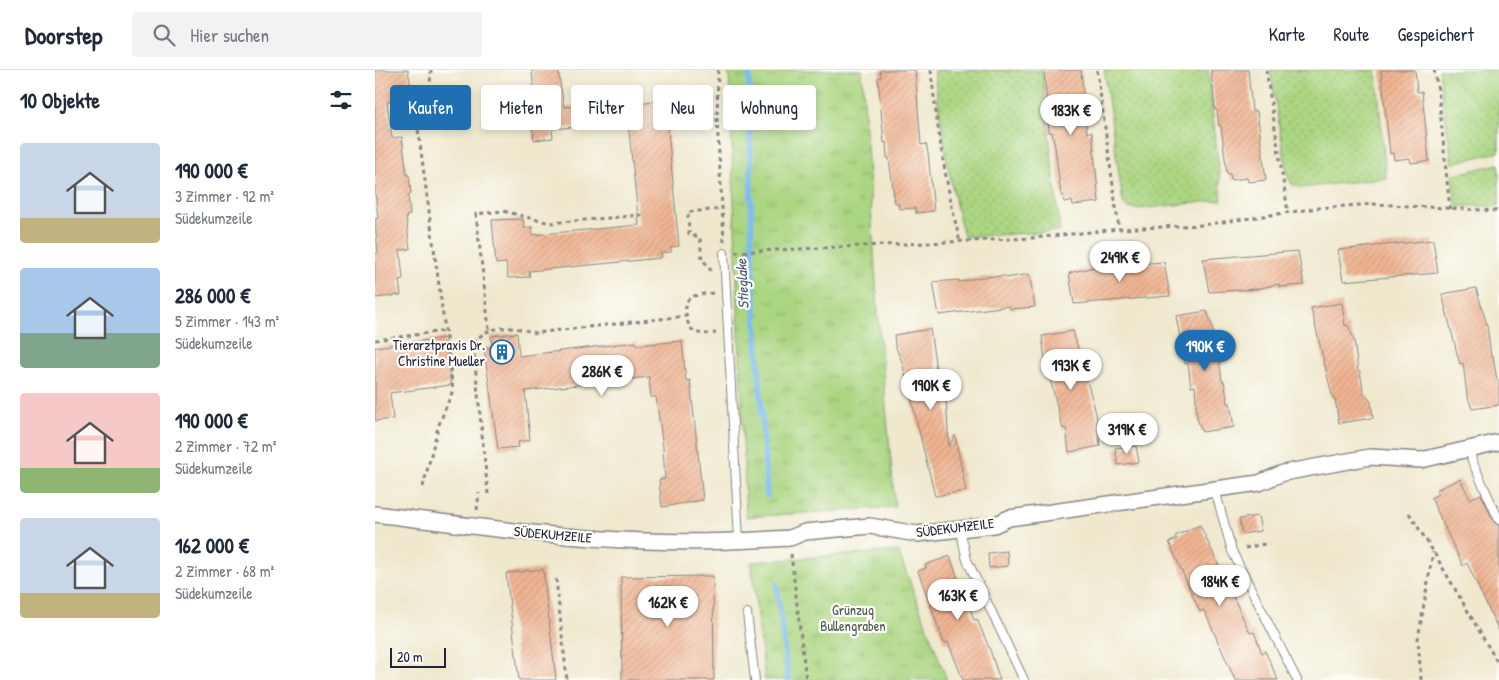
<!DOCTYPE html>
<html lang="de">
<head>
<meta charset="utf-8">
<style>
  body { margin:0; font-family:"Patrick Hand",sans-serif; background:#f2f2f3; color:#1f2937; height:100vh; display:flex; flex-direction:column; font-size:19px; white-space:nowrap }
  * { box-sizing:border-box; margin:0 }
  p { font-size:16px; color:#747a83 }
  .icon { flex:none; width:28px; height:28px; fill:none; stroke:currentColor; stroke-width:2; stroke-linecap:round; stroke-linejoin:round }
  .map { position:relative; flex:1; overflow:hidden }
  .drawer { display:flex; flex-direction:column; background:#fff; width:375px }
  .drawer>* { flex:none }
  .top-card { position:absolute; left:15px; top:15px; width:475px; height:45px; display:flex; gap:10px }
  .scale { position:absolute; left:15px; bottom:12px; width:56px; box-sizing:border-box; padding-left:5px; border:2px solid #22223b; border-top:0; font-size:14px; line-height:18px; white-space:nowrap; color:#22223b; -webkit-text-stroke:4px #fdfcf7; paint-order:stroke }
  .price { position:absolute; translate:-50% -42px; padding:0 11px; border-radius:18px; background:#fff; color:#222; font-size:16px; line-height:32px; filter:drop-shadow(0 1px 2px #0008) }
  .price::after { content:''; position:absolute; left:50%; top:30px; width:15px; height:11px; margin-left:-8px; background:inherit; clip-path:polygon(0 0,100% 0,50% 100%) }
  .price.on { background:#1f6fb2; color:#fff }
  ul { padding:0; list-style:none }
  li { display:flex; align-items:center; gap:15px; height:125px; padding:0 20px }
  li span { display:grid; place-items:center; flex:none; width:140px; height:100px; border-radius:5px; color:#555 }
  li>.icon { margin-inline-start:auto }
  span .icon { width:60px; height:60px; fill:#fffc; stroke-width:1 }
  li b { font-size:21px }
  h2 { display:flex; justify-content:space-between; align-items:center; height:60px; padding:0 20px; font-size:21px }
  .chip { padding:0 18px; border-radius:5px; background:#fff; box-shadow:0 2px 8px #0003; font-size:18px; line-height:45px }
  .chip.on { background:#1f6fb2; color:#fff }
  header { display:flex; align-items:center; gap:30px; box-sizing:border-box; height:70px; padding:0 25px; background:#fff; border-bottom:1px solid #e0e1e3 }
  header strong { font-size:24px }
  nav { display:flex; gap:28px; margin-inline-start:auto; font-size:18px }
  .search { width:350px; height:45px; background:#f2f2f3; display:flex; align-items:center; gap:12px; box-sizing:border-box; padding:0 18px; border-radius:5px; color:#747a83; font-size:19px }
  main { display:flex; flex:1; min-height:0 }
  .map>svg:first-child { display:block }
  .grass { fill:url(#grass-dots); stroke:#667c5e }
  .park { fill:url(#park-tufts); stroke:#667c5e }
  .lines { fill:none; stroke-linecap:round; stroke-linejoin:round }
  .stream { stroke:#7ebcf2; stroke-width:5.5 }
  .building { fill:url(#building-hatch) }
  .lane-casing { stroke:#888584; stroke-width:10 }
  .street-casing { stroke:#888584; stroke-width:18 }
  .path { stroke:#888584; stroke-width:3; stroke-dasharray:4 4; stroke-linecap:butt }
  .lane { stroke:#fff; stroke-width:8 }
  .street { stroke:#fff; stroke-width:15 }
  .labels { text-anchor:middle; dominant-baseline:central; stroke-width:4.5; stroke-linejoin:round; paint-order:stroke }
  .poi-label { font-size:14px; fill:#22223b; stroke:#fdfcf7; text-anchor:end }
  .street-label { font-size:14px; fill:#22223b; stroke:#fdfcf7 }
  .park-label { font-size:14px; fill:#4b5850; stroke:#fdfcf7 }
  .water-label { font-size:15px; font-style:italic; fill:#42587b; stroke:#fdfcf7 }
</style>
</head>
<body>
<header>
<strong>Doorstep</strong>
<div class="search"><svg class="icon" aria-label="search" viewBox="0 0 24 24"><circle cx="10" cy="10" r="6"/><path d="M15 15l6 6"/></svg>Hier suchen</div>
<nav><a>Karte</a><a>Route</a><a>Gespeichert</a></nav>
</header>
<main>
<section class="drawer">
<h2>10 Objekte<svg class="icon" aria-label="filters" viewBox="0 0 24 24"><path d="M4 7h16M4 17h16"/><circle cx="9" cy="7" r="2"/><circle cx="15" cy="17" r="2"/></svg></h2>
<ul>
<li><span style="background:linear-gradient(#c9d6e8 75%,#c2b280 0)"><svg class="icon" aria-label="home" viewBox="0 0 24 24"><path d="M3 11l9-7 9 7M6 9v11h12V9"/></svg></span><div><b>190 000 €</b><p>3 Zimmer · 92 m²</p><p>Südekumzeile</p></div></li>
<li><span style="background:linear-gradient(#a9c7e8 65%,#7fa58c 0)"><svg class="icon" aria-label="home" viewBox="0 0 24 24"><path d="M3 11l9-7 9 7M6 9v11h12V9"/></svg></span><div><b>286 000 €</b><p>5 Zimmer · 143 m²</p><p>Südekumzeile</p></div></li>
<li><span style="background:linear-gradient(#f6c9c9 75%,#8fb573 0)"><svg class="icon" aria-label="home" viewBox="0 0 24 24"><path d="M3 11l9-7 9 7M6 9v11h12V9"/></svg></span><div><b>190 000 €</b><p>2 Zimmer · 72 m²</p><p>Südekumzeile</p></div></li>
<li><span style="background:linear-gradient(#c9d6e8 75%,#c2b280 0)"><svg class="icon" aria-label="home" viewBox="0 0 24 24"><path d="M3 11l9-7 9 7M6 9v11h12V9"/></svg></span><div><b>162 000 €</b><p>2 Zimmer · 68 m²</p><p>Südekumzeile</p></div></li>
</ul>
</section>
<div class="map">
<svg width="1124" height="610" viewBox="0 0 1124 610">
  <defs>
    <pattern id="grass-dots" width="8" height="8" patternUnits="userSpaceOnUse" patternTransform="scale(1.25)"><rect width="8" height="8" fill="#aad581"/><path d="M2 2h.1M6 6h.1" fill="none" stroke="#92b770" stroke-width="1.8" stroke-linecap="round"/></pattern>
    <pattern id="park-tufts" width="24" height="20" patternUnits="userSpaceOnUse" patternTransform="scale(1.25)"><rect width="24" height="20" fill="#aad581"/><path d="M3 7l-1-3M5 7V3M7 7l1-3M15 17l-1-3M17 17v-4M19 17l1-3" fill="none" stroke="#92b770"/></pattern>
    <pattern id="building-hatch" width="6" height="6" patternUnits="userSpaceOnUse" patternTransform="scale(1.25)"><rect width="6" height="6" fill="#f0b593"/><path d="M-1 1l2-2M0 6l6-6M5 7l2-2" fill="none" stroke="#ce9b80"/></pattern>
  </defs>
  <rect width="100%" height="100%" fill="#fdfcf7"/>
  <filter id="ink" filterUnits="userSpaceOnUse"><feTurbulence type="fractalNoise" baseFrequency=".02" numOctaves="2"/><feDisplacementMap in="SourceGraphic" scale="10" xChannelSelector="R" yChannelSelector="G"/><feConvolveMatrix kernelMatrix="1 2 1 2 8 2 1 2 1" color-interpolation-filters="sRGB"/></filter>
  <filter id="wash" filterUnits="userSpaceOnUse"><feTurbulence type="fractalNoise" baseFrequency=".0096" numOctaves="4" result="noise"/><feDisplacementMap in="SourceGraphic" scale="20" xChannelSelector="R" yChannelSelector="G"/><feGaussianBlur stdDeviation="1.12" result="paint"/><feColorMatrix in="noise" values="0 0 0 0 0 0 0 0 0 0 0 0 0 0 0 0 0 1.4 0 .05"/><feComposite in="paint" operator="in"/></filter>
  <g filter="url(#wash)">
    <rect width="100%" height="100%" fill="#efe8cd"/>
    <!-- grass -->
    <g class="grass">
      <path d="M559,0H667L685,161L589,167C574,112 566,57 559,0Z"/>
      <path d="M729,0H833L847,130L762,139L753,138L748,133Z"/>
      <path d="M895,0H1001L1011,108L925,118L917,114L913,108Z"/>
      <path d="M1064,0H1124V82L1077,93Z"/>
      <path d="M1124,94V136H1081L1077,105Z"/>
    </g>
    <!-- park -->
    <g class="park">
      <path d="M354,0H487L504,258L520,437L371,447Z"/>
      <path d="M523,481L572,610H390L376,492Z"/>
    </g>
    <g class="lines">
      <!-- stream -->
      <g class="stream">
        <path d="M374,0L377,189L392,426"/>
        <path d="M402,515L413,610"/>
      </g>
    </g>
    <g id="blocks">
      <!-- building -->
      <g class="building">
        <path d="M0,0H33L37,24L29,25V30L12,32L17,68L27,67L32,105H34L36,124L33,125L35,145L31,146L35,179L25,180L28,209L24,210L26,225L0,228V184L3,183L0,154V149L3,148L0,122Z"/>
        <path d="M157,0H183L189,37L260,31V33L290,30L304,176L296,177V182L286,183V188L154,201L155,207L133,208L131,193L121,194L117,150L148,149L149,158L157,157V165L264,155L253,52L177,59L178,68L159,70L157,55L153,56L150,26L159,25Z"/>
        <path d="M505,0H540L546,75L551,74L553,83L559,141L541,143L540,138L524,139L523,133H520L514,88H512L511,72L509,73L503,7H506Z"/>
        <path d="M669,0H706L712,63L717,62L724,132L698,135L697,131L689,132L688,125H686L680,77L677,62H674Z"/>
        <path d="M836,0H873L877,41H882L891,110L873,112L872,108L856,110L855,104H852L846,56H844L842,40H840Z"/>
        <path d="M1006,0H1040L1042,22L1047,21L1054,91L1036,93L1035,88L1019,90L1018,83L1015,84Z"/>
        <path d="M1058,170L1063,203L968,211L963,180Z"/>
        <path d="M923,181L929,215L904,217V214L881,219L834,222L828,189Z"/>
        <path d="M789,192L795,226L699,234L694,203L719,197Z"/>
        <path d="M654,204L660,237L635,239L634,236L564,245L558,212L584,210V212L607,207L630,206L631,208Z"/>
        <path d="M1101,218L1112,255L1116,287H1118L1122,310H1124V335L1097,339L1092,325L1088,293L1085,294L1083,287L1067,224Z"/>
        <path d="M967,233L970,256L973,255L979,270L983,301H985L989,325L991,324L996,332L998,348L964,353L960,329H958L936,238Z"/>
        <path d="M832,241L837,255L841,287H844L847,311H849L853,333H855L859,357L827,362L822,348L820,316L816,317L813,293L810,294L801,246Z"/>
        <path d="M555,259L562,306H564L568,328H571L574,377L580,365L591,421L560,426L527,292L520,275L519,265Z"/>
        <path d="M698,261L721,343L725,376L694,382L691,358L688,359L686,352L677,316L671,299L667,266Z"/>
        <path d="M142,263L144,286L261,272L262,275L307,271L311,311L315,310L328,430L287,437L284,410L290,409L288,377L281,327H276L274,307L150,321L155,370L143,372L144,377L123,379L109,278L117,277L116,266Z"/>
        <path d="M70,268L76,315L15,323L18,349L0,351V277Z"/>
        <path d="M761,376L764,392L743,395L740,378Z"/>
        <path d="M1085,409L1095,429L1106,424L1119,452L1124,456V561L1092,493L1088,496L1056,428L1063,424L1061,420Z"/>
        <path d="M883,446L886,461L867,464L864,449Z"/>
        <path d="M825,455L875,563L879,562L887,583L890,581L903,610H860L829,540L825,542L794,472L802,469L800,466Z"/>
        <path d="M632,481L633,496L614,498L613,483Z"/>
        <path d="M575,486L584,511L586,510L599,550L602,549L615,580L625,610H588L573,572L569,573L543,501L551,498L550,495Z"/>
        <path d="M168,499L181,610H144L131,503Z"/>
        <path d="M338,506L339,610H247L246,507Z"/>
      </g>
    </g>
  </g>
  <g filter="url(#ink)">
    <use href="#blocks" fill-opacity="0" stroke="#888584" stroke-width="1"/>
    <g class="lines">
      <!-- lane casing -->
      <g class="lane-casing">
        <g id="lane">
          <path d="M349,183L364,471"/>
          <path d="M1095,379L1097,391L1124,450"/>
          <path d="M840,420L857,481L922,610"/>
          <path d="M585,459L592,490L649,610"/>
          <path d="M372,543L380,610"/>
        </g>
      </g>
      <!-- street casing -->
      <g class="street-casing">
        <path id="street" d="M0,444C90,455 180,468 271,471C319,473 367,471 415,468L430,462L495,456L542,464L619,455L634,448L884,413L908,403L995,387L1046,390L1124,372"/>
      </g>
      <!-- path -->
      <g class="path">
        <path d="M343,0L342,49L349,172"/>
        <path d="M556,0C562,58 571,115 585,172"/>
        <path d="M722,0L744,159"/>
        <path d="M891,0L913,142"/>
        <path d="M1059,0L1063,20L1075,140"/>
        <path d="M360,182L658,168L744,159L828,155L943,138L999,134L1124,141"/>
        <path d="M335,201V197L327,190L325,168L314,164L313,142L347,139"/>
        <path d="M338,223C331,224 317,224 312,231C310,234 311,240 311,243C313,264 323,265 341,263"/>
        <path d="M114,259L101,144L128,141L175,153L268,145"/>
        <path d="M0,270L70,261"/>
        <path d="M48,417L63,357L78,320L41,44C50,30 56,17 56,0"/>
        <path d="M113,424L98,274C113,253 138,256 160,263L311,246"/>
        <path d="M102,440L104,423"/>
        <path d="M1034,443L1058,481L1124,595"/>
        <path d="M870,478L894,473"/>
        <path d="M416,484L431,610"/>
        <path d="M181,509L192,610"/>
        <path d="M1046,610L1043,569L1058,482"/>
      </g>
      <!-- lane -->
      <use href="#lane" class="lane"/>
      <!-- street -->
      <use href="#street" class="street"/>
    </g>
  </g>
  <!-- icons -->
  <defs>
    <g id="building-ring" transform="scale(1.25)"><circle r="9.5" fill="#fdfcf7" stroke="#1f6fb2" stroke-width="1.5"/><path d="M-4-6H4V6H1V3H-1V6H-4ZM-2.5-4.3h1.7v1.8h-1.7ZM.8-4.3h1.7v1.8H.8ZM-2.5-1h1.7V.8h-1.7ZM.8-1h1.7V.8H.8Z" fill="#1f6fb2"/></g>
  </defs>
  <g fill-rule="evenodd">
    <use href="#building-ring" x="127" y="282"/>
  </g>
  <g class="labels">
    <!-- poi labels -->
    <g class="poi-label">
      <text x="110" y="274">Tierarztpraxis Dr.<tspan x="110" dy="16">Christine Mueller</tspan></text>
    </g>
    <!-- street labels -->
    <g class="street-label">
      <text transform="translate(580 457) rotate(-7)">SÜDEKUMZEILE</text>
      <text transform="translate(178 464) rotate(5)">SÜDEKUMZEILE</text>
    </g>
    <!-- park labels -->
    <g class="park-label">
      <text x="478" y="539">Grünzug<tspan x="478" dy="16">Bullengraben</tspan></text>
    </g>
    <!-- water labels -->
    <g class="water-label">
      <text transform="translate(367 214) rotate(-93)">Stieglake</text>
    </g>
  </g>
</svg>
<div class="scale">20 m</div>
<b class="price" style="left:696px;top:66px">183K €</b>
<b class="price" style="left:745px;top:213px">249K €</b>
<b class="price on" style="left:830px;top:302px">190K €</b>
<b class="price" style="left:696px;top:321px">193K €</b>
<b class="price" style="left:227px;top:327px">286K €</b>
<b class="price" style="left:556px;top:341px">190K €</b>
<b class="price" style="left:752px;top:385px">319K €</b>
<b class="price" style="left:845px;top:537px">184K €</b>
<b class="price" style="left:583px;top:551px">163K €</b>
<b class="price" style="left:293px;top:558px">162K €</b>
<div class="top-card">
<a class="chip on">Kaufen</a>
<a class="chip">Mieten</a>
<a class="chip">Filter</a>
<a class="chip">Neu</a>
<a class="chip">Wohnung</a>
</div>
</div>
</main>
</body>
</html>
